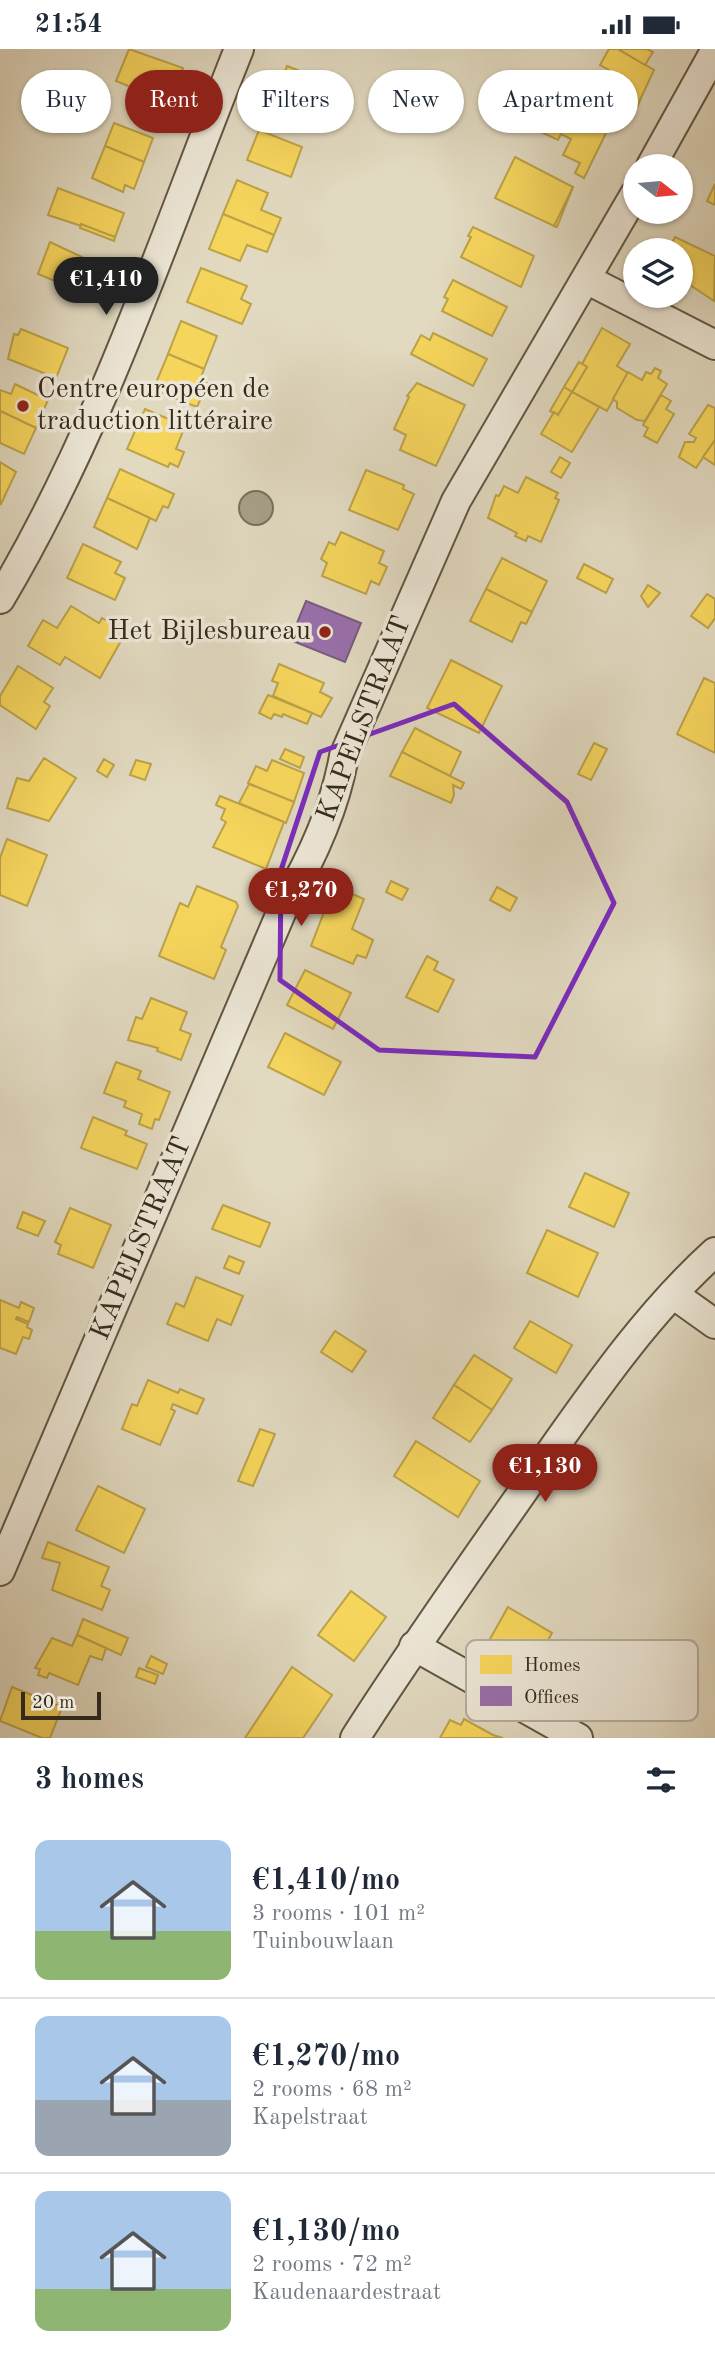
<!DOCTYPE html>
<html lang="en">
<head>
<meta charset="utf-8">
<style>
  body { margin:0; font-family:"Old Standard TT",serif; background:#f2f2f3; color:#1f2937; height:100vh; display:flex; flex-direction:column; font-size:26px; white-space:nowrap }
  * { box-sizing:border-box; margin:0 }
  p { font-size:23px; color:#747a83 }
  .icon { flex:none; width:38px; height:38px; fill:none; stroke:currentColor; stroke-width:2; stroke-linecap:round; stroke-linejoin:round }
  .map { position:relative; height:1689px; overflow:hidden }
  .sheet { display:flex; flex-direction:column; background:#fff; flex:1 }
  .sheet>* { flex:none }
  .top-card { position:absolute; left:21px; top:21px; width:674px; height:63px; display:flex; gap:14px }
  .needle { width:46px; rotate:106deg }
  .tools { position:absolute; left:623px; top:105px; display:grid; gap:14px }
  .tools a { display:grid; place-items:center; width:70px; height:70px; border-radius:50%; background:#fff; box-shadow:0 2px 5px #0004; font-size:35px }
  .scale { position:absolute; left:21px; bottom:18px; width:80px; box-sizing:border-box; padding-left:7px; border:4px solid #362a1b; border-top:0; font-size:19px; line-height:24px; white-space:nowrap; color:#362a1b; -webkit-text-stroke:5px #ece6d6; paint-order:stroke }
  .price { position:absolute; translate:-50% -60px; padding:0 16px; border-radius:24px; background:#8f2418; color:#fff; font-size:23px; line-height:46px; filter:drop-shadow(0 2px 4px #0008) }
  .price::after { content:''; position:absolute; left:50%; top:42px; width:21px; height:16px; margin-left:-10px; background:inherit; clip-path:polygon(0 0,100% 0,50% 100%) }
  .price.current { background:#222; color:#fff }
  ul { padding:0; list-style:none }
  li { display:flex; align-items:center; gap:21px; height:175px; padding:0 35px }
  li+li { border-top:2px solid #e0e1e3 }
  li span { display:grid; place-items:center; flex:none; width:196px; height:140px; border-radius:14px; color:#555 }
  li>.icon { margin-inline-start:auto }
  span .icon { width:84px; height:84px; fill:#fffc; stroke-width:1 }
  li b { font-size:30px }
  h2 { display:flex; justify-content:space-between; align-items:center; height:84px; padding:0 35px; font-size:30px }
  .tag { padding:0 24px; border-radius:32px; background:#fff; box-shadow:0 2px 5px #0004; font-size:24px; line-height:63px }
  .tag.current { background:#8f2418; color:#fff }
  .status { display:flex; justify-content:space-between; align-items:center; height:49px; padding:0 35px; background:#fff; direction:ltr }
  .status svg { height:19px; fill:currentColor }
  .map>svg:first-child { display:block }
  .water { fill:#a79e88; stroke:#7a705c; stroke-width:2 }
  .homes { fill:#f6d55c; stroke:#bca248; stroke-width:2 }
  .offices { fill:#9970ab; stroke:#7b5b80; stroke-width:2 }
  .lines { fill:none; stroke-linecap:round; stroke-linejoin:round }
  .minor-casing { stroke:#615644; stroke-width:32 }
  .minor { stroke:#ece6d6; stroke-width:28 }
  .marked { fill:none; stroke:#7b2cbf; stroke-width:5; stroke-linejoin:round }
  .poi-dot { fill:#8f2418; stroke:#ece6d6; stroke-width:2.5 }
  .labels { text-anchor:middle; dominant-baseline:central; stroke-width:7; stroke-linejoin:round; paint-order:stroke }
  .poi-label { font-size:28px; fill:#362a1b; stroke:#ece6d6; text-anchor:start }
  .street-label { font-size:28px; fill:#362a1b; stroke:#ece6d6 }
  .key { fill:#ece6d6; stroke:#b5ae9e; stroke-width:2 }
  .key-label { font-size:19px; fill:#362a1b }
</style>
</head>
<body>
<div class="status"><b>21:54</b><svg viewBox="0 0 49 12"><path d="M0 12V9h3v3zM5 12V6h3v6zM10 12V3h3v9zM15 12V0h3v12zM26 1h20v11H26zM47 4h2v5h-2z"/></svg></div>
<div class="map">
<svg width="715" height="1689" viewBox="0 0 715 1689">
  <rect width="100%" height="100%" fill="#e1d9c0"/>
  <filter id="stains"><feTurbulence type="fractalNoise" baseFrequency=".00286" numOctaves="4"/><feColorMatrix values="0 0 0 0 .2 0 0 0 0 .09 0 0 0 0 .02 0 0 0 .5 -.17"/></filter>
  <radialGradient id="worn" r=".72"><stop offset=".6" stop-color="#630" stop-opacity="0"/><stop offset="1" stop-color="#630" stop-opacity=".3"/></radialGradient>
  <!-- water -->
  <circle class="water" cx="256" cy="459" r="17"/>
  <!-- homes -->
  <g class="homes">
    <path d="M129,0L183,19L169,54L116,32Z"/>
    <path d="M609,0H618L654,21L635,62L597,40L609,21L600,16Z"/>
    <path d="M618,0H647L653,3L645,16Z"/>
    <path d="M287,17L328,33L327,36L339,40L329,71L274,49Z"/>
    <path d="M571,61L608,80L584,129L575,124L580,114L563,106L571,90L561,85L558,91L541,83L551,62L567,68Z"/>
    <path d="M114,74L153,89L144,113L105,97Z"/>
    <path d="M259,81L302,98L291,128L247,111Z"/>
    <path d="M105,97L144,113L134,140L125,136L123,143L92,129Z"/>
    <path d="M515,108L573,138L556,178L495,149Z"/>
    <path d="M237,131L268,144L261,161L281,169L274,186L223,165Z"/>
    <path d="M715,135V156L707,152Z"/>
    <path d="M573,138L557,178L554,177Z"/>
    <path d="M58,139L124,164L115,188L48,166Z"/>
    <path d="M223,165L274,186L267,203L247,196L240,212L209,200Z"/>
    <path d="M81,175L115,188L114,192L80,179Z"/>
    <path d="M473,178L534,207L521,238L461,208L471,188L468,187Z"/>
    <path d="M675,188L715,207L714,252L681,230V201H668Z"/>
    <path d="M50,193L101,217L97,227L94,225L86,245L38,225Z"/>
    <path d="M201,219L247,237L241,250L251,255L242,275L187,253Z"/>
    <path d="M453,231L507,258L492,287L442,262L448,250L444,248Z"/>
    <path d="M181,272L217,287L204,320L168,305Z"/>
    <path d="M602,279L630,295L617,317L628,324L607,362L572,343L587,318L582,315Z"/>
    <path d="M21,280L68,299L56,329L8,310L14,285L18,286Z"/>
    <path d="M433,284L487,310L473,337L411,305L421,286L430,291Z"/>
    <path d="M168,305L204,320L200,331L208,334L197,358L153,341Z"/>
    <path d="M579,313L587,318L572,343L564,338Z"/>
    <path d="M655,319L661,322L658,329L667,335L645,372L637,371L617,359V353L613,350L628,323L642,331L646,323L651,325Z"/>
    <path d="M417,334L465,356L436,417L400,401L406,386L394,380L409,348L407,347Z"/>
    <path d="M15,335L48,351L36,379L0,362V341L11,345Z"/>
    <path d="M564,338L572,343L558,366L550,362Z"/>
    <path d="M572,343L599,358L572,403L541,385L554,363L558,366Z"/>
    <path d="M661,346L671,352L666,360L674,365L657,394L644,387L648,379L643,376Z"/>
    <path d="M708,356L715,359V391L696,419L679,408L685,393H694L696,389L689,385Z"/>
    <path d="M145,360L185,377L176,400L184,403L178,418L170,414L168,418L127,400Z"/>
    <path d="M0,362L36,379L24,405L0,394Z"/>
    <path d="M715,391V416L703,408Z"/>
    <path d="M560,408L570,414L561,429L551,423Z"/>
    <path d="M0,413L16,423L1,455L0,454Z"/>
    <path d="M120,420L174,445L168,459L163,457L156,472L107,449Z"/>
    <path d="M366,421L404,436L403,440L414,445L398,481L349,461Z"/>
    <path d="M526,428L558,444L555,449L559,451L541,493L528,487L526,492L515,487L517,484L488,469L496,446L499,447L504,437L518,444Z"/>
    <path d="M107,449L150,469L137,500L94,478Z"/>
    <path d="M341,483L384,502L379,514L387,518L379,536L371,532L366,545L322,527L327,514L321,510L329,493L335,496Z"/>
    <path d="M83,495L121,513L115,524L125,529L115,551L67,529Z"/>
    <path d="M502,509L547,532L532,563L486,540Z"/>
    <path d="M584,515L613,530L606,544L577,529Z"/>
    <path d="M648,536L660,544L648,558L641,547Z"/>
    <path d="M486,540L532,563L526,575L521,573L512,593L470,572Z"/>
    <path d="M707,545L715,550V569L708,579L691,567Z"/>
    <path d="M71,557L99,574L102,569L126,583L100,629L65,608L60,616L28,597L43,571L57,579Z"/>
    <path d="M451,611L502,637L479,684L427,659Z"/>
    <path d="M279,615L324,634L320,643L332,649L321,668L273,647L278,634L272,632Z"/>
    <path d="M18,617L53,639L44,653L50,657L36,680L0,656V647Z"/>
    <path d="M704,629L715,634V704L677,685Z"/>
    <path d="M268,646L312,664L307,675L283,665L282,668L274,665L271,670L259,664Z"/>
    <path d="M415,679L461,703L450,727L402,703Z"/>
    <path d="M594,694L607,700L591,731L578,725Z"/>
    <path d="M285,700L304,708L300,719L280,710Z"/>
    <path d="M402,703L464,734L461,740L453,736L454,746L451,754L390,727Z"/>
    <path d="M44,709L76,729L49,772L7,759L17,729L29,732Z"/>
    <path d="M104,710L114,716L107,728L97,722Z"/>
    <path d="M136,711L151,715L145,731L130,726Z"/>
    <path d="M272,711L304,724L294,753L248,734L256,717L267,722Z"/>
    <path d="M249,735L294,753L286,774L239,754Z"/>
    <path d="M220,747L284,773L266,820L213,798L226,773L221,770L225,760L216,756Z"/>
    <path d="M7,790L47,806L27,857L0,846V809Z"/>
    <path d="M391,832L408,840L402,851L386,843Z"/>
    <path d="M197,837L236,853L238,857L221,898L226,901L214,930L159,907L180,854L188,858Z"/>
    <path d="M334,837L364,850L352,880L373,891L366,909L357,906L353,915L311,897Z"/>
    <path d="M497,838L517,849L510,862L490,851Z"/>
    <path d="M427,907L438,913L434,921L454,931L438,963L406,948Z"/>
    <path d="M305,921L351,944L333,980L287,956Z"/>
    <path d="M151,949L187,963L180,981L191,985L181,1011L157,1002L158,999L128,991L136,968L142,970Z"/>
    <path d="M285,984L341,1013L324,1046L268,1018Z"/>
    <path d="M116,1013L141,1022L138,1030L170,1043L159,1071L155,1070L152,1080L139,1075L142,1065L124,1058L126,1052L104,1044Z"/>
    <path d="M93,1068L127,1082L125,1086L147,1095L137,1120L81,1099Z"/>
    <path d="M585,1124L629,1144L614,1178L569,1158Z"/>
    <path d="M223,1156L270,1174L260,1198L212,1180Z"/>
    <path d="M70,1159L111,1176L93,1219L58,1205L61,1196L55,1193Z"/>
    <path d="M23,1163L45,1172L38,1187L17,1179Z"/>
    <path d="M547,1181L598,1204L578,1248L527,1224Z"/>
    <path d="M229,1207L244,1213L239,1225L224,1219Z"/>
    <path d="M196,1228L243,1247L231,1276L217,1270L208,1292L167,1275L176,1254L184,1258Z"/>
    <path d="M0,1251L19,1259L21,1253L34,1259L29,1273L17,1268L16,1270L28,1275L27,1278L32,1281L29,1290L23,1288L16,1305L0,1299Z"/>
    <path d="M530,1272L572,1296L556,1324L514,1299Z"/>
    <path d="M335,1282L366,1302L352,1323L321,1303Z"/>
    <path d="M474,1306L512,1330L492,1361L454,1336Z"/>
    <path d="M148,1331L178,1344L180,1340L204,1350L197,1365L173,1355L171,1360L175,1362L160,1396L122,1380L132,1355L137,1357Z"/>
    <path d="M454,1336L492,1361L470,1393L433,1369Z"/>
    <path d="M260,1380L275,1385L253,1437L238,1432Z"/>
    <path d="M416,1392L480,1432L458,1468L394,1427Z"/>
    <path d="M98,1437L145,1460L124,1504L76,1481Z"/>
    <path d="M48,1493L109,1518L101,1537L110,1541L102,1561L52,1541L60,1514L42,1509Z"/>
    <path d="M351,1542L386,1568L354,1612L318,1586Z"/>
    <path d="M508,1558L552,1584L532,1622L486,1597Z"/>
    <path d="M83,1570L128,1589L121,1606L77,1586Z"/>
    <path d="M77,1586L106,1599L102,1611L90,1607L78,1636L49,1624L47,1629L38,1626L40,1620L35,1619L52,1589L72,1597Z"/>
    <path d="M151,1607L167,1615L163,1625L146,1618Z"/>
    <path d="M292,1618L332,1646L303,1689H245Z"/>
    <path d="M139,1619L158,1626L155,1635L136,1628Z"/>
    <path d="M12,1638L62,1658L50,1689H42L0,1672Z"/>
    <path d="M464,1670L493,1686L503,1689H440L450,1671L461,1676Z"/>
  </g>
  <!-- offices -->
  <path class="offices" d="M306,552L361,574L345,613L290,591Z"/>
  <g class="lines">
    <!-- minor casing -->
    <g class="minor-casing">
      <g id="minor">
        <path d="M651,117L715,2"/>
        <path d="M588,231L715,296"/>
        <path d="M0,550C102,379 165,184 239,0"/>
        <path d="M673,1245L715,1275"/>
        <path d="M0,1522L284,857C311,811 335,760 344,707L456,452L635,145"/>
        <path d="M414,1597L578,1689"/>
        <path d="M355,1689C413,1598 476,1510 538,1421C591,1346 646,1265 715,1203"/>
      </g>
    </g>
    <!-- minor -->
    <use href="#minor" class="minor"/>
  </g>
  <!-- marked area -->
  <path class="marked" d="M454,655L567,753L614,854L535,1008L379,1001L280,931L281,821L320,703Z"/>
  <!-- markers -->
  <g class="poi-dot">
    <circle cx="23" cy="357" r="7"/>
    <circle cx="325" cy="583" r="7"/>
  </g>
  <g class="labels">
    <!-- poi labels -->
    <g class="poi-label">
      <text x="37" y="341">Centre européen de<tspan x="37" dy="32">traduction littéraire</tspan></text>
      <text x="311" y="583" text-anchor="end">Het Bijlesbureau</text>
    </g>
    <!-- street labels -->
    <g class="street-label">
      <text transform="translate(365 670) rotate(-69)">KAPELSTRAAT</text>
      <text transform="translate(142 1190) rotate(-67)">KAPELSTRAAT</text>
    </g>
  </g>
  <!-- legend -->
  <rect x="466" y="1591" width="232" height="81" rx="10" class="key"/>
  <rect x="480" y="1606" width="32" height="19" fill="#f6d55c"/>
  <rect x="480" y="1637" width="32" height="20" fill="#9970ab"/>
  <g class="key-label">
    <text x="524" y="1622">Homes</text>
    <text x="524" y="1654">Offices</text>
  </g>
  <rect width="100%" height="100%" filter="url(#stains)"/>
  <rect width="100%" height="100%" fill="url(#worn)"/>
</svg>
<div class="tools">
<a><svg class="needle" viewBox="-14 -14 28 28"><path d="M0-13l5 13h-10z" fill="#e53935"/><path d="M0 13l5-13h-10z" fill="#747a83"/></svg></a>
<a><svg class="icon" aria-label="layers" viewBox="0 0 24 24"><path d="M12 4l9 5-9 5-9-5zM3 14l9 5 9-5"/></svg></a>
</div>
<div class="scale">20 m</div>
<b class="price current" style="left:106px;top:268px">€1,410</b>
<b class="price" style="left:301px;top:879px">€1,270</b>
<b class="price" style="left:545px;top:1455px">€1,130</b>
<div class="top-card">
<a class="tag">Buy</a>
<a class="tag current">Rent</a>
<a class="tag">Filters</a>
<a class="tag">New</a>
<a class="tag">Apartment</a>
</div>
</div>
<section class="sheet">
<h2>3 homes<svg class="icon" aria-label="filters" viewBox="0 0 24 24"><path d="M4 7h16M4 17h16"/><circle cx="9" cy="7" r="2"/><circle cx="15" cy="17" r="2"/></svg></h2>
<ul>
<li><span style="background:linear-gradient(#a9c7e8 65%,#8fb573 0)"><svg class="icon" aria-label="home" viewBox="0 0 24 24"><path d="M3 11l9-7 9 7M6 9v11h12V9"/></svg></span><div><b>€1,410/mo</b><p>3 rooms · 101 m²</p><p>Tuinbouwlaan</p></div></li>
<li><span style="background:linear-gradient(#a9c7e8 60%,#9aa5b1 0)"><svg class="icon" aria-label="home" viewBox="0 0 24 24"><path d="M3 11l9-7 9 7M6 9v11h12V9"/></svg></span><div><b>€1,270/mo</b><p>2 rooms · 68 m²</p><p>Kapelstraat</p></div></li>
<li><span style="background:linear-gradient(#a9c7e8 70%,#8fb573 0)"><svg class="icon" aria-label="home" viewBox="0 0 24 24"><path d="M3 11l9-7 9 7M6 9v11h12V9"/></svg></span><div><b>€1,130/mo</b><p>2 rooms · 72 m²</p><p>Kaudenaardestraat</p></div></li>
</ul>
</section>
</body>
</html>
